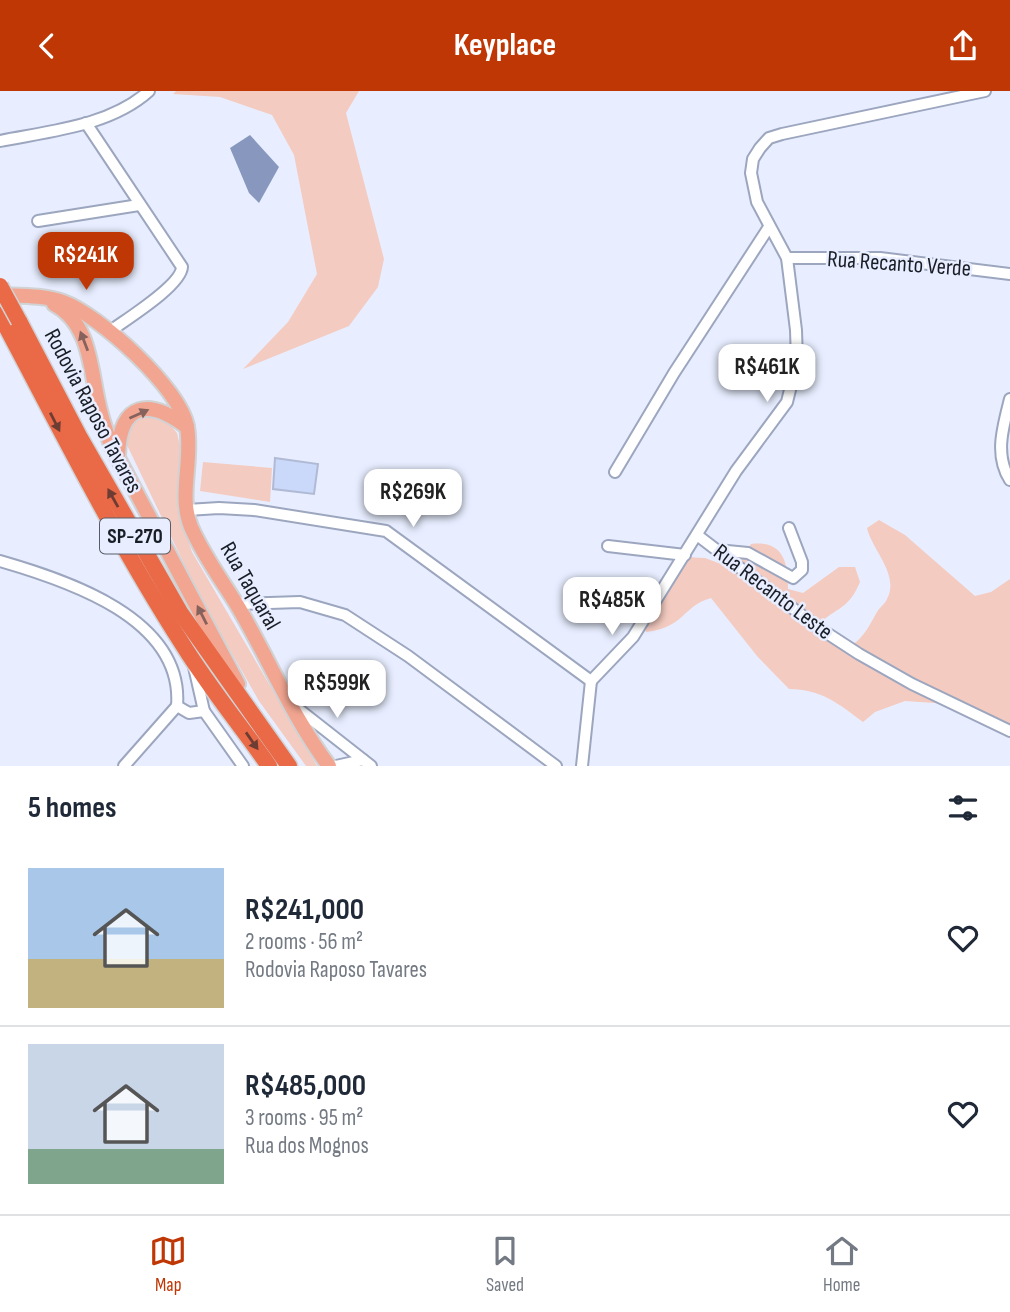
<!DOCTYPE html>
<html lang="en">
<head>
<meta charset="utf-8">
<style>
  body { margin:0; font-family:"Sofia Sans Condensed",sans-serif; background:#f6f6f7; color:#1f2937; height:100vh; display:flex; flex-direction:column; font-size:26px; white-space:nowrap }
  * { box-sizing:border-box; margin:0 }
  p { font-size:23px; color:#747a83 }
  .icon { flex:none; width:38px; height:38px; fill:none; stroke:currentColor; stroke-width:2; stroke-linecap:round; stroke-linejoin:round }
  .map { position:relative; height:675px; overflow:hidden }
  .drawer { display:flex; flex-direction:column; background:#fff; flex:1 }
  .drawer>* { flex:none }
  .price { position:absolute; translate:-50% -60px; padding:0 16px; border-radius:14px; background:#fff; color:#222; font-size:23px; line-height:46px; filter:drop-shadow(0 2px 4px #0008) }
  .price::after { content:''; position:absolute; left:50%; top:42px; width:21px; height:16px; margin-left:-10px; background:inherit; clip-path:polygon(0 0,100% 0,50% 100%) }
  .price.selected { background:#bf3704; color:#fff }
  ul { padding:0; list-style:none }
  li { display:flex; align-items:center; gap:21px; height:175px; padding:0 28px }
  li+li { border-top:2px solid #e0e1e3 }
  li span { display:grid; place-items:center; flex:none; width:196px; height:140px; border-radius:0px; color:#555 }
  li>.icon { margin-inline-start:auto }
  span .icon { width:84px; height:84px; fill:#fffc; stroke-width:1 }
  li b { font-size:30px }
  h2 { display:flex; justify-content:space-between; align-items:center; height:84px; padding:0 28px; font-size:30px }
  header { display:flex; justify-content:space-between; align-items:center; height:91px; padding:0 28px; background:#bf3704; color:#fff; font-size:32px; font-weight:700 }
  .tab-bar { display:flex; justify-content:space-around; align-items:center; height:98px; border-top:2px solid #e0e1e3; background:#fff; font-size:19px; color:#747a83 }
  .tab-bar a { display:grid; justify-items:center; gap:4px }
  .tab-bar .selected { color:#bf3704 }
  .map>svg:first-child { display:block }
  .green { fill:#f4cbc0 }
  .water { fill:#8797be }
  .building { fill:#cad8fa; stroke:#b0bad4; stroke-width:2 }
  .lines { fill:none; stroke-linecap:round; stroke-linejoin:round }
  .minor-casing { stroke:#9ca6bf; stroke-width:14 }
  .major-casing { stroke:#d1d2d4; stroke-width:18 }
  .highway-casing { stroke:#d1d2d4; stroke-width:19 }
  .minor { stroke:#fff; stroke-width:10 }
  .major { stroke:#f2a691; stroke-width:14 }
  .highway { stroke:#ea6a47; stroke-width:16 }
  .highway-bridge-casing { stroke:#d1d2d4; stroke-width:19; stroke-linecap:butt }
  .highway-bridge { stroke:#ea6a47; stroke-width:16 }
  .oneway { fill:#86625c }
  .oneway2 { fill:#6d3c33 }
  .labels { text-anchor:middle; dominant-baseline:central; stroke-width:5; stroke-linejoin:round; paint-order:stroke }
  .shield { fill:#e8eeff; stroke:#575c67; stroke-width:2 }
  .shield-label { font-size:21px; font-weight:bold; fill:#191d26 }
  .street-label { font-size:23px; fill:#191d26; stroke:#e8eeff }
</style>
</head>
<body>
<header><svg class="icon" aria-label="back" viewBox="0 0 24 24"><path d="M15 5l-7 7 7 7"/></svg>Keyplace<svg class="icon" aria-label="share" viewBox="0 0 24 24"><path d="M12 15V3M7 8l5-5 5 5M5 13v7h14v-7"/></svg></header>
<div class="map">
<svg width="1010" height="675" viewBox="0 0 1010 675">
  <rect width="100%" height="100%" fill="#e8eeff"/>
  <!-- green -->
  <g class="green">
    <path d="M176,0H359L346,22L384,168L378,196L349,235L243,278L288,231L317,183L294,64L272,24L220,6L173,3Z"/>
    <path d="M140,325L164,326L177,342L180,355L177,416L192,461L317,675H306L259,610L201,508L126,352L128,337Z"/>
    <path d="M203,371L272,377L270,411L200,400Z"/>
    <path d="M879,429L905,444L975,505L991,501L1010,488V647L949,613L905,610L875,621L863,631C839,613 821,598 789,598L757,565L711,507C682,515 686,536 646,541L645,538C649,503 662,490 686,466L705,467L729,476C737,467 746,464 751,453C784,449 788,472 788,498L803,502L839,476H855L860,491C849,517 840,515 821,531L824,545L851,555C865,545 869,535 877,521C880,516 885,513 887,508C900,484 872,459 867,437Z"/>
  </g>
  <!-- water -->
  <path class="water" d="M250,44L279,76L259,112L249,102L230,57Z"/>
  <!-- building -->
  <path class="building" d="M275,367L318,373L314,403L273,398Z"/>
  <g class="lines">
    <!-- minor casing -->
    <g class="minor-casing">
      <g id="minor">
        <path d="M86,32L182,176C181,195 125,229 109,241"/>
        <path d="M0,50C50,40 110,35 149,0"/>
        <path d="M38,130L139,114"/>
        <path d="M787,167H880L1010,183"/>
        <path d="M1010,308C1003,336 994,364 1010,389"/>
        <path d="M615,381L674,282L769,136"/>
        <path d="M187,419L219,417L254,419L386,440L591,590"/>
        <path d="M697,444L816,535L859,563L912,593L1010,640"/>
        <path d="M608,455L685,464"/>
        <path d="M717,459L748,462L793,487L802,479V471L789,437"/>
        <path d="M0,470C66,489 184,527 177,615"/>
        <path d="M237,513L300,511L345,524L408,565L556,675"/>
        <path d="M194,576L204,620L243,675"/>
        <path d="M591,590L633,546L736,380L787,311L797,270L796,239L787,167L757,111L751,82L753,68L760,57L769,47L782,43L985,0"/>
        <path d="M292,613L371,675"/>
        <path d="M177,615L189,622L204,620"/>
        <path d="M124,675L177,615"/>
        <path d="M336,675L363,669"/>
        <path d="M582,675L591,590"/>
      </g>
    </g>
    <!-- major casing -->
    <g class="major-casing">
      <g id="major">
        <path d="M0,204C21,205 43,204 63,211C98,223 181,298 187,336C193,369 178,405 191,436C203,464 221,488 237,514C268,566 292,626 329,675"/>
        <path d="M54,213C88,231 90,272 97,306C100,322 105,338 111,354L238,593"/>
        <path d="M118,364C120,311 149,307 187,336"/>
      </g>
    </g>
    <!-- highway casing -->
    <g class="highway-casing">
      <g id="highway">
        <path d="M0,224C59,335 115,448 183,554C209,596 241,635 269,675"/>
        <path d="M19,230L79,345L180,521L289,675"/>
      </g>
    </g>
    <!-- minor -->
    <use href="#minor" class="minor"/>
    <!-- major -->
    <use href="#major" class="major"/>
    <!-- highway -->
    <use href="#highway" class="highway"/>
    <!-- highway-bridge casing -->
    <g class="highway-bridge-casing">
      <path id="highway-bridge" d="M0,195L19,230"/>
    </g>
    <!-- highway-bridge -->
    <use href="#highway-bridge" class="highway-bridge"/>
  </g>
  <!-- one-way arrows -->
  <defs><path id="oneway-solid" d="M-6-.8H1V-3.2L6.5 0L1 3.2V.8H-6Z" transform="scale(1.75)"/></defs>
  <g class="oneway">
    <use href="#oneway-solid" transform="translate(84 250) rotate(-111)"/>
    <use href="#oneway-solid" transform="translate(139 323) rotate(-24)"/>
    <use href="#oneway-solid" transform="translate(202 524) rotate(-117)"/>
  </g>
  <g class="oneway2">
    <use href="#oneway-solid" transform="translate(55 331) rotate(63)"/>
    <use href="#oneway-solid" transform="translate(113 407) rotate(-119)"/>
    <use href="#oneway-solid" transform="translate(252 650) rotate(55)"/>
  </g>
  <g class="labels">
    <!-- shield labels -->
    <rect class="shield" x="100" y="427.5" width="70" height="35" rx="5"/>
    <g class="shield-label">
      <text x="135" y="445">SP-270</text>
    </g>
    <!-- street labels -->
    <g class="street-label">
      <text transform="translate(899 173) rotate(4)">Rua Recanto Verde</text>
      <text transform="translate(93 320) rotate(62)">Rodovia Raposo Tavares</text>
      <text transform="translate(250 495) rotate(60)">Rua Taquaral</text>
      <text transform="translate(773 501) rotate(37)">Rua Recanto Leste</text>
    </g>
  </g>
</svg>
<b class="price selected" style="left:86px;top:201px">R$241K</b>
<b class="price" style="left:767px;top:313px">R$461K</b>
<b class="price" style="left:413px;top:438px">R$269K</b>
<b class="price" style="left:612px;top:546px">R$485K</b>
<b class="price" style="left:337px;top:629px">R$599K</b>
</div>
<section class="drawer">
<h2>5 homes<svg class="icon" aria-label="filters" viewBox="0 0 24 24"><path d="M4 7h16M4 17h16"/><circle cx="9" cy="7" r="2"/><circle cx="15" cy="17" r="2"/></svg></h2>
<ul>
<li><span style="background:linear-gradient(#a9c7e8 65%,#c2b280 0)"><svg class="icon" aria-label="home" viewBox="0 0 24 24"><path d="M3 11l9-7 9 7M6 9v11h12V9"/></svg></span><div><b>R$241,000</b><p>2 rooms · 56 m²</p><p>Rodovia Raposo Tavares</p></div><svg class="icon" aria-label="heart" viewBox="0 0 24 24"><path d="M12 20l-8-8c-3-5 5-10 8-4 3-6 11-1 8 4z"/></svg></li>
<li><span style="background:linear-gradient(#c9d6e8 75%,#7fa58c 0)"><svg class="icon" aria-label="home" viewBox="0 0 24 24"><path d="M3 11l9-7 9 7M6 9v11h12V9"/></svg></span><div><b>R$485,000</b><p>3 rooms · 95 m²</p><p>Rua dos Mognos</p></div><svg class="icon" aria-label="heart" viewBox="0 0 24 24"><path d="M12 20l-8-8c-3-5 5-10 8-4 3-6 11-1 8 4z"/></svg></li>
</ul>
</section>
<nav class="tab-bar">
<a class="selected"><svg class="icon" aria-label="map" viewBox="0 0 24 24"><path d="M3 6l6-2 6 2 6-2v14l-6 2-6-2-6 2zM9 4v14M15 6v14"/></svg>Map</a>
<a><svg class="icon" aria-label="saved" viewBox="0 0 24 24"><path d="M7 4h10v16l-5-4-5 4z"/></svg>Saved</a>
<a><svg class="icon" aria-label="home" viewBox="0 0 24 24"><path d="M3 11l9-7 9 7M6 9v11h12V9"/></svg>Home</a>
</nav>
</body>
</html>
